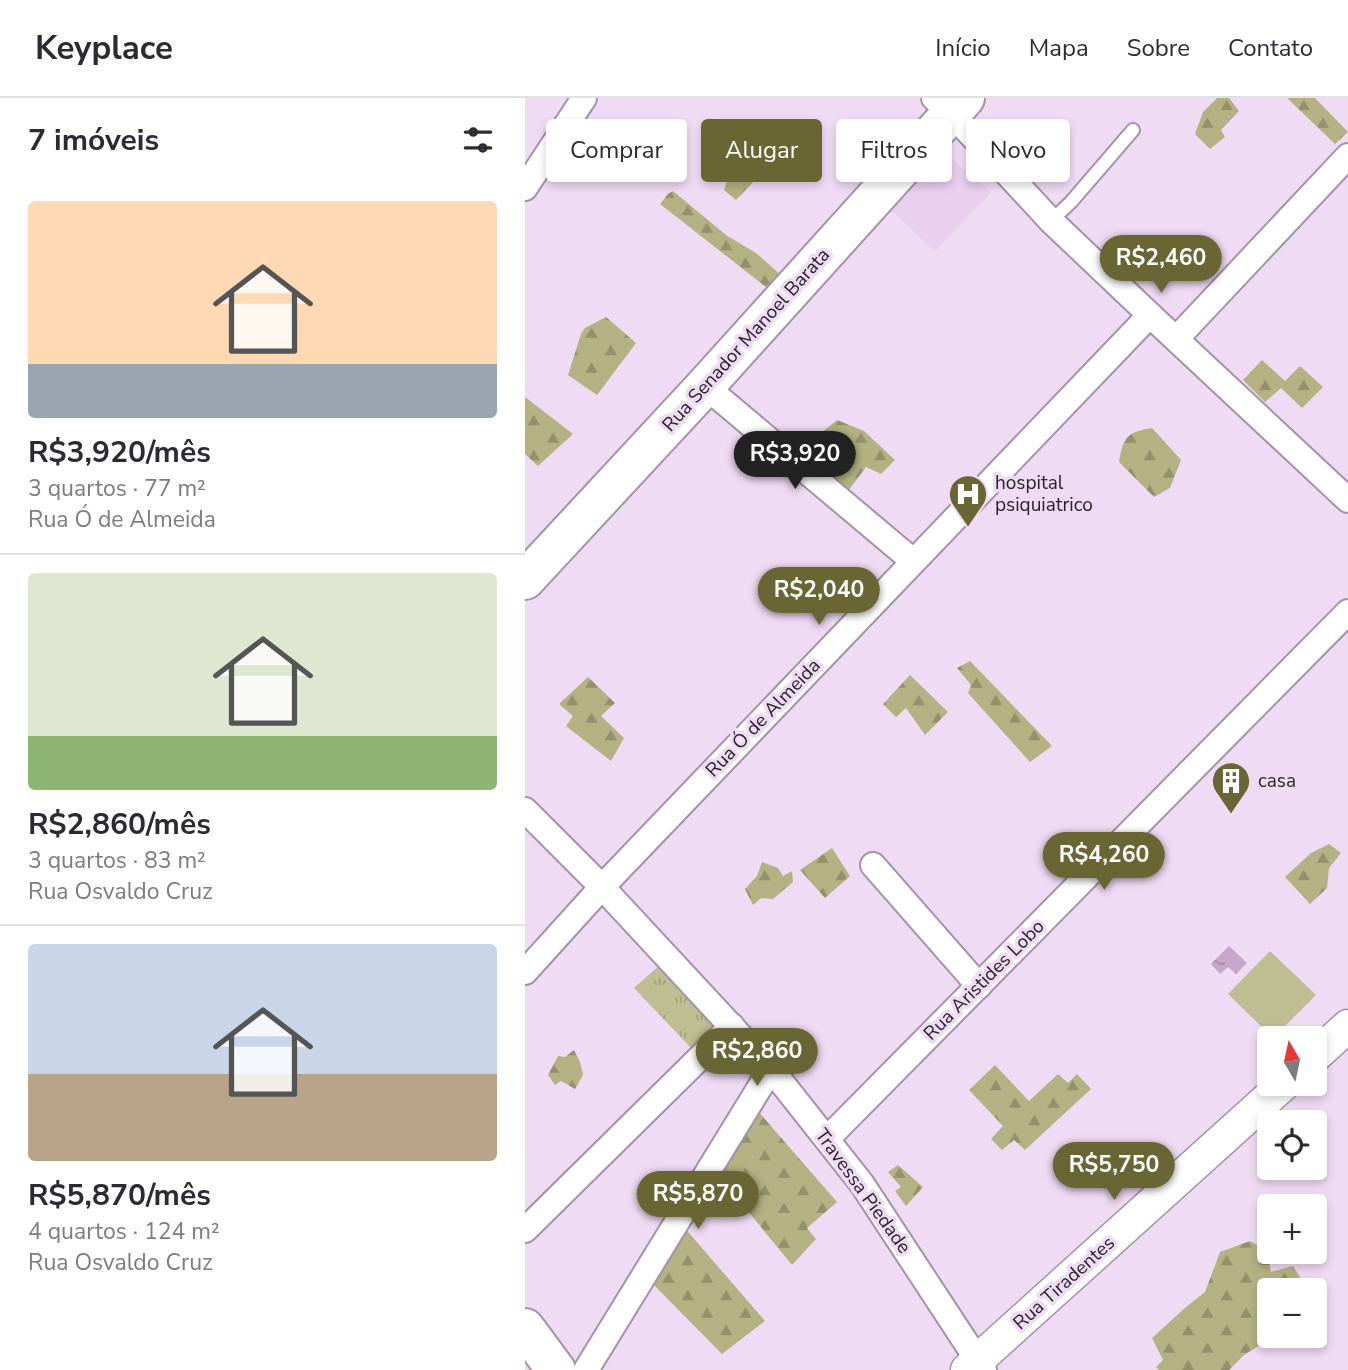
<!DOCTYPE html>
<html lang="pt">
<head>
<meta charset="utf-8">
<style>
  body { margin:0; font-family:"Nunito Sans",sans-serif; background:#f7f7f7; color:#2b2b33; height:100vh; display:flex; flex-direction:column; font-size:26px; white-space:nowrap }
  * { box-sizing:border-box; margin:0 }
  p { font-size:23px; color:#7c7c81 }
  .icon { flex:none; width:38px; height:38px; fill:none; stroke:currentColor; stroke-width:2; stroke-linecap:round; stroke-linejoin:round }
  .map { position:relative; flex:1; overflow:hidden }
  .details { display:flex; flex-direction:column; background:#fff; width:525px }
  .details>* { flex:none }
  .top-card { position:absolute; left:21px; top:21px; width:665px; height:63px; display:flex; gap:14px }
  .needle { width:46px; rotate:351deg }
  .buttons { position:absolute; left:732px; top:928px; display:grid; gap:14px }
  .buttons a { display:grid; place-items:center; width:70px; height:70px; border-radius:7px; background:#fff; box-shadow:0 4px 10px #0003; font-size:35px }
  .price { position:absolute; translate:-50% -60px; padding:0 16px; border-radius:24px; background:#696633; color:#fff; font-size:23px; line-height:46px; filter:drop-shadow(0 2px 4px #0008) }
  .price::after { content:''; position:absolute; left:50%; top:42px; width:21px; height:16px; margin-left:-10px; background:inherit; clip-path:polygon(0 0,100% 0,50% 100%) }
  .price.active { background:#222; color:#fff }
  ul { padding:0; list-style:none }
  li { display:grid; align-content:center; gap:14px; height:371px; padding:0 28px }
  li+li { border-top:2px solid #e1e1e2 }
  li span { display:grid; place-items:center; height:217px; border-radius:7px; color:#555 }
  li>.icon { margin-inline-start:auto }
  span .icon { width:126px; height:126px; fill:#fffc; stroke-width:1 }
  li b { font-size:30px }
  h2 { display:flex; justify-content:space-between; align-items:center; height:84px; padding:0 28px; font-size:30px }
  .chip { padding:0 24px; border-radius:7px; background:#fff; box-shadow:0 4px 10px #0003; font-size:24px; line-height:63px }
  .chip.active { background:#696633; color:#fff }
  header { display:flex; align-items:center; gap:42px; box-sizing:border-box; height:98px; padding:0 35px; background:#fff; border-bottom:2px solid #e1e1e2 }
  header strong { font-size:33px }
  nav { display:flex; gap:38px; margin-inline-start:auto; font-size:24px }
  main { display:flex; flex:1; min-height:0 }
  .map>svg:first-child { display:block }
  .built { fill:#eacfef }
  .grass { fill:#bfbd92 }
  .forest { fill:url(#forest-firs) }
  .park { fill:url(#park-tufts) }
  .water { fill:url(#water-ripples) }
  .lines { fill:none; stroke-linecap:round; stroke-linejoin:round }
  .service-casing { stroke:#a591a9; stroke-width:16 }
  .minor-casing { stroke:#a591a9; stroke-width:28 }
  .tertiary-casing { stroke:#a591a9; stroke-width:35 }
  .primary-casing { stroke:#a591a9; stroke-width:42 }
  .service { stroke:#fff; stroke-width:12 }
  .minor { stroke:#fff; stroke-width:24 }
  .tertiary { stroke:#fff; stroke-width:32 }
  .primary { stroke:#fff; stroke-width:38 }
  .labels { text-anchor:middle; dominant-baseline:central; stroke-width:7; stroke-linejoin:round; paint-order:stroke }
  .street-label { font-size:19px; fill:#2a222b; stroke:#f0dbf4 }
  .poi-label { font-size:19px; fill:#2a222b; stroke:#f0dbf4; text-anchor:start }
</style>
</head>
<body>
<header>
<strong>Keyplace</strong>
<nav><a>Início</a><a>Mapa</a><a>Sobre</a><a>Contato</a></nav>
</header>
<main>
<section class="details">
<h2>7 imóveis<svg class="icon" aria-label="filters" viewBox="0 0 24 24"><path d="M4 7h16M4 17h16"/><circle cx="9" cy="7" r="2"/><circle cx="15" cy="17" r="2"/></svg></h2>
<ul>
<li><span style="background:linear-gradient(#ffd9b3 75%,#9aa5b1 0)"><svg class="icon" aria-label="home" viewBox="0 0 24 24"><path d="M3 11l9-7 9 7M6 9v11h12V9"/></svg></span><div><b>R$3,920/mês</b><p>3 quartos · 77 m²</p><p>Rua Ó de Almeida</p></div></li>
<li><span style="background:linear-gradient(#dfe7d0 75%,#8fb573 0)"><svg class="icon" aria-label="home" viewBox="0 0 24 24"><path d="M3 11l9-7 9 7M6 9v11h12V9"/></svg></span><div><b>R$2,860/mês</b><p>3 quartos · 83 m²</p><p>Rua Osvaldo Cruz</p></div></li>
<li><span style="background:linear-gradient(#c9d6e8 60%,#b9a48a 0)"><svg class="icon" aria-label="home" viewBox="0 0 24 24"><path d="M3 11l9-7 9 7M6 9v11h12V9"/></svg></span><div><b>R$5,870/mês</b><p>4 quartos · 124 m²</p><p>Rua Osvaldo Cruz</p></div></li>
</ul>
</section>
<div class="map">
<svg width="823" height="1272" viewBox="0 0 823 1272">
  <defs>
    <pattern id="forest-firs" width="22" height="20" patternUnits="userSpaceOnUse" patternTransform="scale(1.75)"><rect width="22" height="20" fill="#b4b283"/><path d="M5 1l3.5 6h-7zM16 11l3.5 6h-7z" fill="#93906b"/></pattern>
    <pattern id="park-tufts" width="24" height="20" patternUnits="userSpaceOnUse" patternTransform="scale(1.75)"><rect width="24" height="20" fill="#bfbd92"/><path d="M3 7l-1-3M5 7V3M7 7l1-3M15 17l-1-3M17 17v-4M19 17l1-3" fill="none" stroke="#a4a27e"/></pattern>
    <pattern id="water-ripples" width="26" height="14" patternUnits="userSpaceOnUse" patternTransform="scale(1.75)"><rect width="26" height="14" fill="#c6a6cc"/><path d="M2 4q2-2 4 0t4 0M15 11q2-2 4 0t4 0" fill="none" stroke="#a187a6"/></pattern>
  </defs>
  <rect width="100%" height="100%" fill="#f0dbf4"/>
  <!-- built -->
  <path class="built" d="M417,52L466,95L410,153L363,109Z"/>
  <!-- grass -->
  <path class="grass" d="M745,853L791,897L748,940L703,896Z"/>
  <!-- forest -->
  <g class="forest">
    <path d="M692,0H704L714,13L696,32L700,39L685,51L670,36L678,14Z"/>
    <path d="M762,0H790L823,34L810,46Z"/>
    <path d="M228,39L254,57L211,102L199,92L204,77L187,65L212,52Z"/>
    <path d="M148,93L201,137L231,155L258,179L246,193L135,106L143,96Z"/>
    <path d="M81,219L111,245L72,297L43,277L56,236L60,230Z"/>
    <path d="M737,262L760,283L775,268L798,289L777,310L756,290L740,304L718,282Z"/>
    <path d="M0,299L48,336L13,368L0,356Z"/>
    <path d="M312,322L339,333L370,362L356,376L341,369L321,396L282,365L290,352L296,335Z"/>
    <path d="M627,330L656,362L645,390L629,399L594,364C598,340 601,334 627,330Z"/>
    <path d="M445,563L527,648L505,664L443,595L446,587L432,570Z"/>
    <path d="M385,577L423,614L400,637L381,610L371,619L358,606Z"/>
    <path d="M63,579L90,605L76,618L99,640L86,663L41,628L48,618L34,606Z"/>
    <path d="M804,746L816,755L804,770L802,790L785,806L760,779L786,755Z"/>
    <path d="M307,750L325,778L300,800L275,772Z"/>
    <path d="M237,764L253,770L258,778L267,773L268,784L248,801L236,800L228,807L220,791L232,778Z"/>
    <path d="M49,952L55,964L58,977L50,991L36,983L30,987L23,977L33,958L40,959Z"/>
    <path d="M470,967L504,1003L533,976L543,985L552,976L566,991L500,1052L489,1042L477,1052L466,1041L478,1028L444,992Z"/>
    <path d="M232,1012L312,1104L282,1130L291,1141L267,1167L190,1073Z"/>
    <path d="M373,1067L398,1089L381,1108L370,1093L376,1089L363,1074Z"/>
    <path d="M158,1128L240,1223L197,1256L122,1180Z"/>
    <path d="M725,1143L742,1153L746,1174L768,1168L780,1187L778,1192H744V1204L734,1207L744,1226V1237L750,1238L719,1257L704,1272H634L631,1269L638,1262L627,1240L661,1209L680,1194L695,1154Z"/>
  </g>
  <!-- park -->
  <path class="park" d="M138,864L197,927L169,953L109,890Z"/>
  <!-- water -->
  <path class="water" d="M704,848L722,865L711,876L703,869L695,876L686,866Z"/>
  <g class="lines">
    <!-- service casing -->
    <g class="service-casing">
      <path id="service" d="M526,123L546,104L608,32"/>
    </g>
    <!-- minor casing -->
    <g class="minor-casing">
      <g id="minor">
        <path d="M409,0L426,15L526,123L625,217L823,402"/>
        <path d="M0,90L59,0"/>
        <path d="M651,241L823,58"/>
        <path d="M180,288L388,463"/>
        <path d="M0,712L77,789L246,971L337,1086L459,1272"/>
        <path d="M348,767L454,888"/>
        <path d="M0,874L77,789L625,217"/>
        <path d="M302,1041L823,514"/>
        <path d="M0,1132L207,928"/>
        <path d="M61,1272L246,971"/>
      </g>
    </g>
    <!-- tertiary casing -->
    <g class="tertiary-casing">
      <g id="tertiary">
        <path d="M789,959L823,928"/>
        <path d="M442,1272L760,985"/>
      </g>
    </g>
    <!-- primary casing -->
    <g class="primary-casing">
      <g id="primary">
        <path d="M0,482L180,288L440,0"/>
        <path d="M0,1230L31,1272"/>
      </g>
    </g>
    <!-- service -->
    <use href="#service" class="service"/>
    <!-- minor -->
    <use href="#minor" class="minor"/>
    <!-- tertiary -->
    <use href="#tertiary" class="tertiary"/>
    <!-- primary -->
    <use href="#primary" class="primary"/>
  </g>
  <!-- icons -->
  <defs>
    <g id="hospital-pin" transform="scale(2.0125)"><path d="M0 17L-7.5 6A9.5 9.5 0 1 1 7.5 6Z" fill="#696633" stroke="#f0dbf4"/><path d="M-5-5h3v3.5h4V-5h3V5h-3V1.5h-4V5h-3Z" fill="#fff"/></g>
    <g id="building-pin" transform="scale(2.0125)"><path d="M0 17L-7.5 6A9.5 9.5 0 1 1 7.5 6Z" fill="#696633" stroke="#f0dbf4"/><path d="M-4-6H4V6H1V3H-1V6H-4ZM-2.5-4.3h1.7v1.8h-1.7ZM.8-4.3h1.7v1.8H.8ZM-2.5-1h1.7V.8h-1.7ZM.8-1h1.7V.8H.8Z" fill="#fff"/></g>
  </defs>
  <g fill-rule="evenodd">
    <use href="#hospital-pin" x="443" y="396"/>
    <use href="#building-pin" x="706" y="683"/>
  </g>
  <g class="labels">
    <!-- street labels -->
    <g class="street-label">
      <text transform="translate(221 242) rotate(-48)">Rua Senador Manoel Barata</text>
      <text transform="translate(238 620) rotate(-46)">Rua Ó de Almeida</text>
      <text transform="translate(459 882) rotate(-45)">Rua Aristides Lobo</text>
      <text transform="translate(338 1093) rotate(54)">Travessa Piedade</text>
      <text transform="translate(539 1185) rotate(-42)">Rua Tiradentes</text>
    </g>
    <!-- poi labels -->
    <g class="poi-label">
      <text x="470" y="385">hospital<tspan x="470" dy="22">psiquiatrico</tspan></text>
      <text x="733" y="683">casa</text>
    </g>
  </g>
</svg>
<div class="buttons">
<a><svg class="needle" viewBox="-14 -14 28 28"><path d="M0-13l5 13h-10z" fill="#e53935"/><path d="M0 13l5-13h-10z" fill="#7c7c81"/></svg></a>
<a><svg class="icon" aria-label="locate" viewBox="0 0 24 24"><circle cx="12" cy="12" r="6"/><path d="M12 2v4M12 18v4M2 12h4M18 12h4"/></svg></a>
<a>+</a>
<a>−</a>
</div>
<b class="price" style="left:636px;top:197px">R$2,460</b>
<b class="price active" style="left:270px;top:393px">R$3,920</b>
<b class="price" style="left:294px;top:529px">R$2,040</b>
<b class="price" style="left:579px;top:794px">R$4,260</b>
<b class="price" style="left:232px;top:990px">R$2,860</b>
<b class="price" style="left:589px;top:1104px">R$5,750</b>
<b class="price" style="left:173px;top:1133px">R$5,870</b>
<div class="top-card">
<a class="chip">Comprar</a>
<a class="chip active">Alugar</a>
<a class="chip">Filtros</a>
<a class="chip">Novo</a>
</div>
</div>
</main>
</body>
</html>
